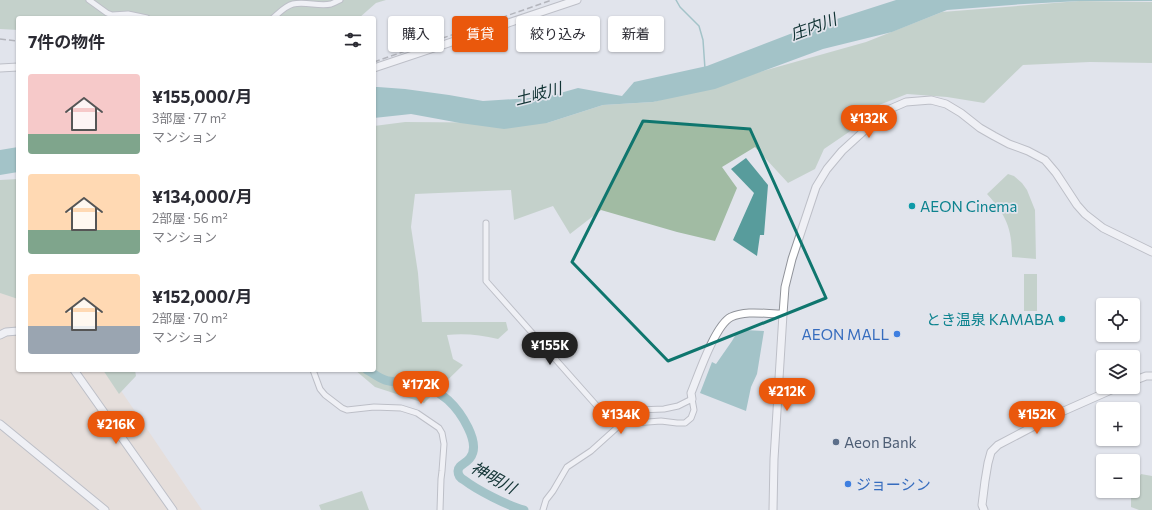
<!DOCTYPE html>
<html lang="ja">
<head>
<meta charset="utf-8">
<style>
  body { margin:0; font-family:Commissioner,"Noto Sans JP",sans-serif; background:#f7f7f7; color:#2b2b33; height:100vh; display:flex; flex-direction:column; font-size:15px; white-space:nowrap }
  * { box-sizing:border-box; margin:0 }
  p { font-size:13px; color:#7c7c81 }
  .icon { flex:none; width:22px; height:22px; fill:none; stroke:currentColor; stroke-width:2; stroke-linecap:round; stroke-linejoin:round }
  .map { position:relative; flex:1; overflow:hidden }
  .drawer { position:absolute; left:16px; top:16px; width:360px; height:356px; display:flex; flex-direction:column; background:#fff; border-radius:4px; box-shadow:0 1px 3px #0004 }
  .drawer>* { flex:none }
  .guide { position:absolute; left:388px; top:16px; width:380px; height:36px; display:flex; gap:8px }
  .buttons { position:absolute; left:1096px; top:298px; display:grid; gap:8px }
  .buttons a { display:grid; place-items:center; width:44px; height:44px; border-radius:4px; background:#fff; box-shadow:0 1px 3px #0004; font-size:20px }
  .price { position:absolute; translate:-50% -34px; padding:0 9px; border-radius:14px; background:#ea580c; color:#fff; font-size:13px; line-height:26px; filter:drop-shadow(0 1px 2px #0008) }
  .price::after { content:''; position:absolute; left:50%; top:24px; width:12px; height:9px; margin-left:-6px; background:inherit; clip-path:polygon(0 0,100% 0,50% 100%) }
  .price.selected { background:#222; color:#fff }
  ul { padding:0; list-style:none }
  li { display:flex; align-items:center; gap:12px; height:100px; padding:0 12px }
  li span { display:grid; place-items:center; flex:none; width:112px; height:80px; border-radius:4px; color:#555 }
  li>.icon { margin-inline-start:auto }
  span .icon { width:48px; height:48px; fill:#fffc; stroke-width:1 }
  li b { font-size:17px }
  h2 { display:flex; justify-content:space-between; align-items:center; height:48px; padding:0 12px; font-size:17px }
  .chip { padding:0 14px; border-radius:4px; background:#fff; box-shadow:0 1px 3px #0004; font-size:14px; line-height:36px }
  .chip.selected { background:#ea580c; color:#fff }
  .map>svg:first-child { display:block }
  .industrial { fill:#e8d7c6 }
  .green { fill:#a1bba3 }
  .water { fill:#589c9c }
  .lines { fill:none; stroke-linecap:round; stroke-linejoin:round }
  .stream { stroke:#589c9c; stroke-width:1.5 }
  .river { stroke:#589c9c; stroke-width:9 }
  .street-casing { stroke:#90939a; stroke-width:7 }
  .secondary-casing { stroke:#90939a; stroke-width:9 }
  .street { stroke:#fff; stroke-width:5 }
  .secondary { stroke:#fff; stroke-width:7 }
  .rail { stroke:#7a7c81; stroke-width:1.5; stroke-dasharray:6 3; stroke-linecap:butt }
  .marked { fill:none; stroke:#0f766e; stroke-width:3; stroke-linejoin:round }
  .culture-dot { fill:#0f9aa8; stroke:#e1e4ec; stroke-width:1.5 }
  .shop-dot { fill:#3f7fe0; stroke:#e1e4ec; stroke-width:1.5 }
  .service-dot { fill:#5c6f8a; stroke:#e1e4ec; stroke-width:1.5 }
  .labels { text-anchor:middle; dominant-baseline:central; stroke-width:3.5; stroke-linejoin:round; paint-order:stroke }
  .culture-label { font-size:15px; fill:#0d838f; stroke:#e1e4ec; text-anchor:start }
  .shop-label { font-size:15px; fill:#366cbe; stroke:#e1e4ec; text-anchor:end }
  .service-label { font-size:15px; fill:#4e5e75; stroke:#e1e4ec; text-anchor:start }
  .water-label { font-size:16px; font-style:italic; fill:#113334; stroke:#e1e4ec }
</style>
</head>
<body>
<div class="map">
<svg width="1152" height="510" viewBox="0 0 1152 510">
  <rect width="100%" height="100%" fill="#e1e4ec"/>
  <!-- industrial -->
  <path class="industrial" d="M0,289L18,294V370H107L202,510H0Z"/>
  <!-- green -->
  <g class="green">
    <path d="M0,0H386L376,3L359,18H18V30L0,29Z"/>
    <path d="M1079,1L1152,2V63L1090,62L1023,65L984,103L947,97L907,94L874,107L849,132L824,149L815,169L788,183L755,147L722,167L737,188L715,241L677,232L601,210L570,234L553,206L514,220L511,190L415,194L411,227L418,273L422,322H506L508,330L498,339C480,335 465,333 447,335L453,359L463,365L424,403L375,387L355,370H374V126L405,122L547,123L603,105L653,102L866,42L942,12Z"/>
    <path d="M1008,174L1014,176L1022,183L1027,190L1035,210L1036,259L1012,257C1012,228 1006,215 987,194Z"/>
    <path d="M18,179V299L0,293V180Z"/>
    <rect x="1024" y="274" width="13" height="37"/>
    <path d="M103,370H135L136,376L119,394Z"/>
    <path d="M1141,474L1152,476V510H1139L1131,507V493L1133,491V489Z"/>
    <path d="M362,491L369,510H321L319,505Z"/>
  </g>
  <!-- water -->
  <g class="water">
    <path d="M896,0H1152V1H1079L1024,4L947,10L892,32L823,49L715,89L653,102L603,105L547,123L504,129L460,123L411,114L374,118V87H378L405,89L449,95L483,101L546,97L578,88L622,96L634,82L707,66L790,34Z"/>
    <path d="M18,147V172L0,175V150Z"/>
    <path d="M746,158L768,185L764,235H760L757,256L733,240L754,193L731,169Z"/>
    <path d="M745,330L764,331L757,374L751,387L746,411L700,393L712,362L716,364L732,341L736,334Z"/>
  </g>
  <g class="lines">
    <!-- stream -->
    <path class="stream" d="M676,0L680,7L699,26L703,40L705,69"/>
    <!-- river -->
    <path class="river" d="M367,370C373,373 379,378 385,380C393,383 401,381 410,383C423,384 438,391 448,400C460,411 482,443 470,458C467,463 458,465 458,471C458,475 460,478 464,480C477,490 508,506 524,510"/>
    <!-- street casing -->
    <g class="street-casing">
      <g id="street">
        <path d="M89,0L107,13L112,15L128,14L147,18"/>
        <path d="M273,18C279,13 285,6 293,4C306,1 319,7 331,4C334,3 337,1 340,0"/>
        <path d="M486,223V281L596,405L603,409L612,411L664,409L678,406L692,399L694,410L691,418L685,423H677L661,421L621,424L591,451L567,467L553,491L546,500L543,510"/>
        <path d="M313,370L320,389L325,395L342,408L347,410L374,407L401,408L417,413L439,428L442,433L444,444L442,471L441,479L440,510"/>
      </g>
    </g>
    <!-- secondary casing -->
    <g class="secondary-casing">
      <g id="secondary">
        <path d="M0,68L18,67"/>
        <path d="M374,68L577,0"/>
        <path d="M0,335L6,332L18,331"/>
        <path d="M74,370L173,510"/>
        <path d="M1133,381L1146,376H1152"/>
        <path d="M692,399L691,393C698,376 715,325 731,317C746,310 766,314 783,314L785,287L792,259L816,187L827,169L842,151L876,120L890,109L906,102L931,100L946,104L961,113L980,128L994,136L1009,144L1028,151L1045,160L1056,173L1077,205L1085,214L1103,228L1152,252"/>
        <path d="M0,424L105,510"/>
        <path d="M773,510L774,459L783,314"/>
        <path d="M984,510L982,505L985,481L988,463L991,452L998,445L1057,414L1118,387"/>
      </g>
    </g>
    <!-- street -->
    <use href="#street" class="street"/>
    <!-- secondary -->
    <use href="#secondary" class="secondary"/>
    <!-- rail -->
    <g class="rail">
      <path d="M0,39L18,41"/>
      <path d="M374,62L552,0"/>
    </g>
  </g>
  <!-- marked area -->
  <path d="M0 0H1152V510H0ZM643,121L750,129L826,298L668,361L572,262Z" fill="#e1e4ec" fill-opacity=".55" fill-rule="evenodd"/>
  <path class="marked" d="M643,121L750,129L826,298L668,361L572,262Z"/>
  <!-- markers -->
  <g class="culture-dot">
    <circle cx="912" cy="206" r="4"/>
    <circle cx="1062" cy="319" r="4"/>
  </g>
  <g class="shop-dot">
    <circle cx="897" cy="334" r="4"/>
    <circle cx="848" cy="484" r="4"/>
  </g>
  <circle class="service-dot" cx="836" cy="442" r="4"/>
  <g class="labels">
    <!-- culture labels -->
    <g class="culture-label">
      <text x="920" y="206">AEON Cinema</text>
      <text x="1054" y="319" text-anchor="end">とき温泉 KAMABA</text>
    </g>
    <!-- shop labels -->
    <g class="shop-label">
      <text x="889" y="334">AEON MALL</text>
      <text x="856" y="484" text-anchor="start">ジョーシン</text>
    </g>
    <!-- service labels -->
    <g class="service-label">
      <text x="844" y="442">Aeon Bank</text>
    </g>
    <!-- water labels -->
    <g class="water-label">
      <text transform="translate(813 26) rotate(-20)">庄内川</text>
      <text transform="translate(538 93) rotate(-14)">土岐川</text>
      <text transform="translate(494 477) rotate(29)">神明川</text>
    </g>
  </g>
</svg>
<div class="buttons">
<a><svg class="icon" aria-label="locate" viewBox="0 0 24 24"><circle cx="12" cy="12" r="6"/><path d="M12 2v4M12 18v4M2 12h4M18 12h4"/></svg></a>
<a><svg class="icon" aria-label="layers" viewBox="0 0 24 24"><path d="M12 4l9 5-9 5-9-5zM3 14l9 5 9-5"/></svg></a>
<a>+</a>
<a>−</a>
</div>
<b class="price" style="left:869px;top:139px">¥132K</b>
<b class="price selected" style="left:550px;top:366px">¥155K</b>
<b class="price" style="left:421px;top:405px">¥172K</b>
<b class="price" style="left:787px;top:412px">¥212K</b>
<b class="price" style="left:621px;top:435px">¥134K</b>
<b class="price" style="left:1037px;top:435px">¥152K</b>
<b class="price" style="left:116px;top:445px">¥216K</b>
<div class="guide">
<a class="chip">購入</a>
<a class="chip selected">賃貸</a>
<a class="chip">絞り込み</a>
<a class="chip">新着</a>
</div>
<section class="drawer">
<h2>7件の物件<svg class="icon" aria-label="filters" viewBox="0 0 24 24"><path d="M4 7h16M4 17h16"/><circle cx="9" cy="7" r="2"/><circle cx="15" cy="17" r="2"/></svg></h2>
<ul>
<li><span style="background:linear-gradient(#f6c9c9 75%,#7fa58c 0)"><svg class="icon" aria-label="home" viewBox="0 0 24 24"><path d="M3 11l9-7 9 7M6 9v11h12V9"/></svg></span><div><b>¥155,000/月</b><p>3部屋 · 77 m²</p><p>マンション</p></div></li>
<li><span style="background:linear-gradient(#ffd9b3 70%,#7fa58c 0)"><svg class="icon" aria-label="home" viewBox="0 0 24 24"><path d="M3 11l9-7 9 7M6 9v11h12V9"/></svg></span><div><b>¥134,000/月</b><p>2部屋 · 56 m²</p><p>マンション</p></div></li>
<li><span style="background:linear-gradient(#ffd9b3 65%,#9aa5b1 0)"><svg class="icon" aria-label="home" viewBox="0 0 24 24"><path d="M3 11l9-7 9 7M6 9v11h12V9"/></svg></span><div><b>¥152,000/月</b><p>2部屋 · 70 m²</p><p>マンション</p></div></li>
</ul>
</section>
</div>
</body>
</html>
